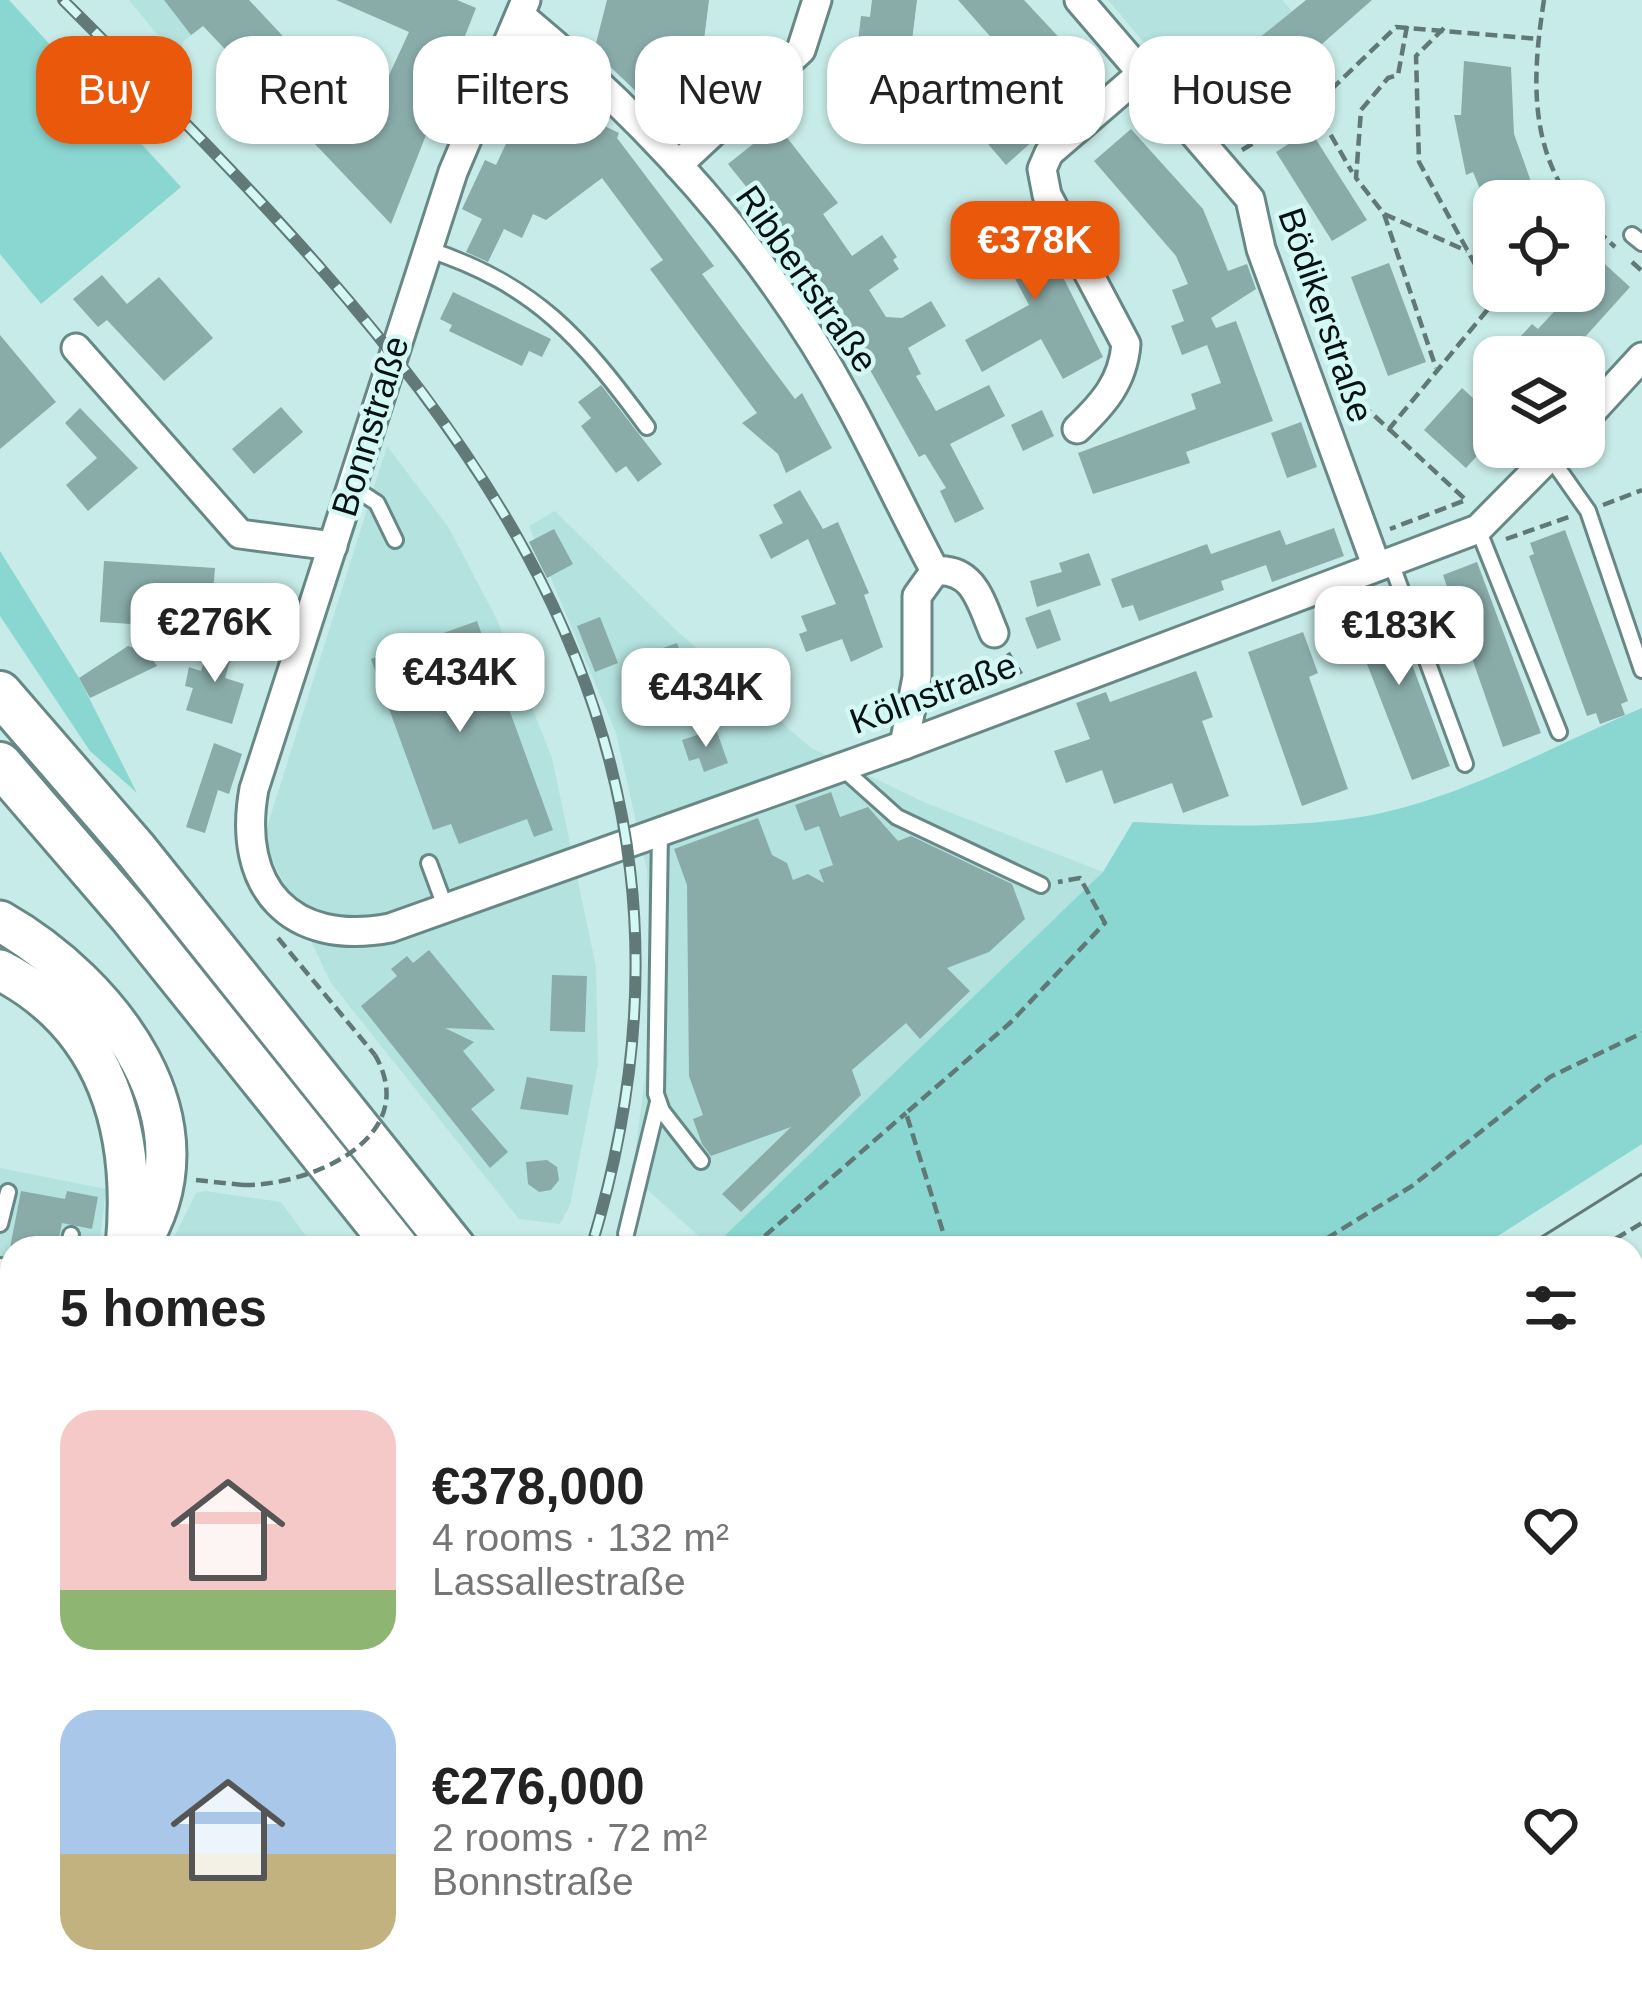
<!DOCTYPE html>
<html lang="en">
<head>
<meta charset="utf-8">
<style>
  body { margin:0; font-family:Helvetica,sans-serif; background:#f6f6f6; color:#222; height:100vh; display:flex; flex-direction:column; font-size:45px; white-space:nowrap }
  * { box-sizing:border-box; margin:0 }
  p { font-size:39px; color:#767676 }
  .icon { flex:none; width:66px; height:66px; fill:none; stroke:currentColor; stroke-width:2; stroke-linecap:round; stroke-linejoin:round }
  .map { position:relative; flex:1; overflow:hidden }
  .sheet { position:absolute; left:0px; top:1236px; width:1644px; height:771px; display:flex; flex-direction:column; background:#fff; border-radius:36px 36px 0 0; box-shadow:0 3px 9px #0004 }
  .sheet>* { flex:none }
  .top-card { position:absolute; left:36px; top:36px; width:1572px; height:108px; display:flex; gap:24px }
  .buttons { position:absolute; left:1473px; top:180px; display:grid; gap:24px }
  .buttons a { display:grid; place-items:center; width:132px; height:132px; border-radius:24px; background:#fff; box-shadow:0 3px 9px #0004; font-size:60px }
  .price { position:absolute; translate:-50% -102px; padding:0 27px; border-radius:24px; background:#fff; color:#222; font-size:39px; line-height:78px; filter:drop-shadow(0 3px 6px #0008) }
  .price::after { content:''; position:absolute; left:50%; top:72px; width:36px; height:27px; margin-left:-18px; background:inherit; clip-path:polygon(0 0,100% 0,50% 100%) }
  .price.current { background:#ea580c; color:#fff }
  ul { padding:0; list-style:none }
  li { display:flex; align-items:center; gap:36px; height:300px; padding:0 60px }
  li span { display:grid; place-items:center; flex:none; width:336px; height:240px; border-radius:36px; color:#555 }
  li>.icon { margin-inline-start:auto }
  span .icon { width:144px; height:144px; fill:#fffc; stroke-width:1 }
  li b { font-size:51px }
  h2 { display:flex; justify-content:space-between; align-items:center; height:144px; padding:0 60px; font-size:51px }
  .pill { padding:0 42px; border-radius:36px; background:#fff; box-shadow:0 3px 9px #0004; font-size:42px; line-height:108px }
  .pill.current { background:#ea580c; color:#fff }
  .map>svg:first-child { display:block }
  .built { fill:#b4e2de }
  .green { fill:#8ad6d0 }
  .water { fill:#299791; stroke:#1e6f6b; stroke-width:3 }
  .building { fill:#89aca9 }
  .lines { fill:none; stroke-linecap:round; stroke-linejoin:round }
  .service-casing { stroke:#678885; stroke-width:20 }
  .minor-casing { stroke:#678885; stroke-width:33 }
  .secondary-casing { stroke:#678885; stroke-width:45 }
  .primary-casing { stroke:#678885; stroke-width:48 }
  .path { stroke:#607876; stroke-width:4.5; stroke-dasharray:12 6; stroke-linecap:butt }
  .service { stroke:#fff; stroke-width:14 }
  .minor { stroke:#fff; stroke-width:27 }
  .secondary { stroke:#fff; stroke-width:39 }
  .primary { stroke:#fff; stroke-width:42 }
  .tram { stroke:#617977; stroke-width:3 }
  .rail-casing { stroke:#617977; stroke-width:12 }
  .rail { stroke:#d4f9f5; stroke-width:8; stroke-dasharray:22; stroke-linecap:butt }
  .path-bridge { stroke:#607876; stroke-width:4.5; stroke-dasharray:12 6; stroke-linecap:butt }
  .labels { text-anchor:middle; dominant-baseline:central; stroke-width:9; stroke-linejoin:round; paint-order:stroke }
  .street-label { font-size:36px; fill:#061312; stroke:#d4f9f5 }
</style>
</head>
<body>
<div class="map">
<svg width="1642" height="2006" viewBox="0 0 1642 2006">
  <rect width="100%" height="100%" fill="#c7ebe8"/>
  <!-- built -->
  <g class="built">
    <path d="M129,0H238L185,40L176,57Z"/>
    <path d="M1108,0H1282L1292,11L1189,96Z"/>
    <path d="M387,446L449,528L497,620L552,758L596,967L598,1064L570,1205L560,1224L519,1219L331,983L263,840Z"/>
    <path d="M555,511L677,631L811,748L926,803L1103,872L712,1248L632,1176L653,1018L647,870L616,733L529,526Z"/>
    <path d="M0,1168L106,1189L99,1248H12V1318L0,1314Z"/>
    <path d="M205,1191L281,1202L315,1248H169L196,1193Z"/>
    <path d="M0,1484L12,1488V1613L0,1655Z"/>
  </g>
  <!-- green -->
  <g class="green">
    <path d="M0,0H9L181,187L41,304L0,254Z"/>
    <path d="M0,551L79,678L137,793L90,751L0,616Z"/>
    <path d="M1642,708V1144L1479,1248H712L1103,872L1133,822C1210,826 1284,829 1361,817C1457,801 1552,746 1642,708Z"/>
    <path d="M1632,1540L1642,1543V2006H1575L1564,1995H1632Z"/>
    <path d="M37,1995H386L374,2006H31Z"/>
  </g>
  <!-- water -->
  <path class="water" d="M1185,1995H1353L1367,2006H1195Z"/>
  <!-- building -->
  <g class="building">
    <path d="M164,0H249L366,125L409,32L336,0H457L476,8L391,224L203,26L191,35Z"/>
    <path d="M607,0H709L703,48L734,52L687,95L699,107L675,129L594,51Z"/>
    <path d="M872,0H917L907,81L854,75L861,16L870,17Z"/>
    <path d="M958,0H1024L1095,76L1056,111L1061,116L1006,165L971,124L1026,77Z"/>
    <path d="M1306,0H1372L1281,80L1286,86L1238,127L1201,85Z"/>
    <path d="M1464,61L1511,67L1514,134L1538,201H1485L1473,172L1466,175L1454,115H1461Z"/>
    <path d="M534,84L566,99L563,106L619,133L617,138L714,266L702,274L795,399L802,393L832,448L786,473L778,454L742,423L757,413L650,269L663,260L602,178L546,220L533,214L522,238L504,229L488,262L466,252L482,219L462,209L485,160L496,165Z"/>
    <path d="M771,117L838,203L823,214L852,256L882,235L897,257L893,260L899,269L869,290L886,317L902,318L931,301L946,326L908,348L921,374L916,376L936,411L989,385L1005,416L950,444L984,509L955,523L940,491L946,488L925,454L919,457L825,290L782,229L766,242L749,220L764,209L728,164L753,144L747,137Z"/>
    <path d="M1131,129L1203,209L1228,271L1247,264L1256,289L1211,318L1216,328L1236,321L1273,421L1186,452L1190,463L1093,494L1078,453L1196,409L1191,394L1221,383L1207,345L1182,355L1171,326L1184,321L1172,290L1188,284L1176,256L1094,161Z"/>
    <path d="M1310,130L1367,220L1332,241L1276,152Z"/>
    <path d="M1026,203L1103,357L1063,379L1041,339L982,372L965,340L1029,305L986,224Z"/>
    <path d="M1584,245L1630,287L1567,357H1502L1532,324L1538,329L1563,302L1551,291H1584Z"/>
    <path d="M1389,263L1426,362L1388,376L1351,277Z"/>
    <path d="M102,275L127,304L159,277L213,338L164,381L107,320L98,327L73,299Z"/>
    <path d="M453,292L551,339L542,357L529,351L522,366L449,331L452,325L440,319Z"/>
    <path d="M0,335L56,402L0,449Z"/>
    <path d="M1494,378V437L1466,468L1424,430L1462,388L1475,400Z"/>
    <path d="M601,385L662,464L638,482L626,466L616,473L581,426L591,418L578,402Z"/>
    <path d="M281,407L303,432L254,474L232,449Z"/>
    <path d="M80,408L138,468L88,511L66,485L97,458L65,423Z"/>
    <path d="M1042,410L1054,436L1023,451L1011,425Z"/>
    <path d="M1301,422L1317,467L1287,478L1271,433Z"/>
    <path d="M800,490L823,529L838,522L869,593L864,595L883,647L851,662L842,639L806,652L799,634L807,631L801,616L836,604L808,539L771,559L759,535L783,523L773,505Z"/>
    <path d="M1334,528L1344,556L1272,582L1266,565L1221,581L1224,590L1139,621L1133,605L1122,608L1111,579L1207,544L1211,554L1280,530L1286,545Z"/>
    <path d="M554,529L573,564L547,578L529,542Z"/>
    <path d="M1565,530L1628,701L1621,704L1625,715L1600,724L1596,713L1587,716L1529,556L1534,554L1530,543Z"/>
    <path d="M1089,553L1101,585L1037,607L1030,581L1062,572L1059,563Z"/>
    <path d="M104,561L215,568L210,629L100,622Z"/>
    <path d="M1477,562L1541,733L1503,747L1443,575Z"/>
    <path d="M1386,595L1450,766L1412,780L1350,620L1356,619L1352,608Z"/>
    <path d="M1050,609L1061,640L1037,649L1025,618Z"/>
    <path d="M600,617L618,663L595,672L577,626Z"/>
    <path d="M477,621L553,830L534,837L527,819L459,844L451,824L433,830L371,659Z"/>
    <path d="M1303,632L1318,673L1309,677L1348,789L1302,806L1248,652Z"/>
    <path d="M212,637L235,644L225,678L244,684L232,724L186,710L193,688L185,686L189,667L201,671Z"/>
    <path d="M677,643L695,691L655,706L638,657Z"/>
    <path d="M128,646L149,654L157,666L90,698L79,678Z"/>
    <path d="M1196,671L1213,717L1202,721L1229,796L1183,813L1172,783L1114,804L1102,770L1066,783L1054,751L1090,739L1076,703L1106,692L1110,702Z"/>
    <path d="M716,729L728,763L704,772L699,758L689,761L682,740Z"/>
    <path d="M214,743L242,754L229,794L218,790L205,833L186,827Z"/>
    <path d="M831,792L840,817L868,807L898,841L911,836L1012,884L1025,919L989,952L947,968L970,991L920,1039L906,1023L852,1070L861,1095L741,1212L722,1194L791,1127L711,1156L702,1144L693,1119L703,1115L689,1076L687,885L674,849L758,818L772,855L787,863L793,880L808,874L824,883L819,870L833,865L819,826L805,831L795,805Z"/>
    <path d="M429,950L495,1030L445,1028L474,1042L463,1051L495,1090L471,1109L508,1152L490,1168L361,1006L397,976L391,969L407,956L413,963Z"/>
    <path d="M552,975L587,976L585,1032L550,1031Z"/>
    <path d="M527,1077L573,1085L568,1115L520,1109Z"/>
    <path d="M547,1160L557,1167L559,1180L551,1190L539,1192L528,1184L526,1162Z"/>
    <path d="M21,1191L65,1199L67,1191L98,1197L92,1229L62,1223L57,1248H10Z"/>
  </g>
  <g class="lines">
    <!-- service casing -->
    <g class="service-casing">
      <g id="service">
        <path d="M1632,235L1642,243"/>
        <path d="M427,249C537,285 581,338 647,427"/>
        <path d="M1550,457L1588,511L1642,670"/>
        <path d="M351,486L377,503L395,540"/>
        <path d="M1478,529L1559,732"/>
        <path d="M1390,560L1465,764"/>
        <path d="M840,766L897,817L1041,885"/>
        <path d="M660,831L656,1094L662,1111L701,1161"/>
        <path d="M429,863L446,909"/>
        <path d="M0,1224L8,1192"/>
        <path d="M626,1234L658,1102"/>
        <path d="M69,1248L71,1235"/>
        <path d="M0,1266L12,1269"/>
        <path d="M1167,1995L1176,2006"/>
        <path d="M1368,1995L1381,2006"/>
      </g>
    </g>
    <!-- minor casing -->
    <g class="minor-casing">
      <g id="minor">
        <path d="M526,0L453,172L254,789C236,887 290,947 390,928L904,745L1478,529L1559,447"/>
        <path d="M1079,0L1250,199L1261,249L1376,565"/>
        <path d="M520,15C652,124 770,255 851,407C880,461 906,517 935,571L917,596V677L904,745"/>
        <path d="M678,165L801,50L817,0"/>
        <path d="M76,348L240,534L333,546"/>
        <path d="M1584,420L1642,357"/>
        <path d="M1077,429C1103,404 1123,382 1126,344L1047,195L1042,169L1049,153L1142,73"/>
        <path d="M935,571C974,567 981,603 994,633"/>
      </g>
    </g>
    <!-- secondary casing -->
    <g class="secondary-casing">
      <g id="secondary">
        <path d="M0,921C109,983 220,1122 137,1248"/>
        <path d="M0,970C109,1026 137,1133 126,1248"/>
        <path d="M0,1749L12,1711"/>
      </g>
    </g>
    <!-- primary casing -->
    <g class="primary-casing">
      <g id="primary">
        <path d="M0,693L136,850L454,1248"/>
        <path d="M0,764L130,915L397,1248"/>
        <path d="M996,1995L1005,2006"/>
        <path d="M1045,1995L1054,2006"/>
      </g>
    </g>
    <!-- path -->
    <g class="path">
      <path d="M1544,0C1533,70 1528,141 1571,201"/>
      <path d="M1407,26L1398,75L1388,78L1361,110L1356,178L1384,214L1467,251"/>
      <path d="M1444,28L1416,56L1419,162L1494,299"/>
      <path d="M1306,109L1328,130L1352,172"/>
      <path d="M1242,150L1313,107L1396,27L1540,39"/>
      <path d="M1384,214L1436,368"/>
      <path d="M1584,218L1615,247"/>
      <path d="M1632,262L1642,271"/>
      <path d="M1346,403L1356,399L1389,429L1503,291"/>
      <path d="M1389,429L1466,500L1390,529"/>
      <path d="M1603,505L1642,490"/>
      <path d="M1506,539L1569,517"/>
      <path d="M1008,653L1021,674"/>
      <path d="M278,938L375,1055"/>
      <path d="M196,1180L243,1185"/>
      <path d="M751,1248L906,1113"/>
      <path d="M948,1248L906,1113L1010,1023L1105,923L1080,878L1058,882"/>
      <path d="M1311,1248L1412,1186L1550,1077L1642,1033"/>
      <path d="M1600,1248L1642,1223"/>
      <path d="M0,1677L12,1636"/>
      <path d="M1484,1995L1493,2006"/>
      <path d="M456,2006L469,1995"/>
      <path d="M550,2006L562,1995"/>
    </g>
    <!-- service -->
    <use href="#service" class="service"/>
    <!-- minor -->
    <use href="#minor" class="minor"/>
    <!-- secondary -->
    <use href="#secondary" class="secondary"/>
    <!-- primary -->
    <use href="#primary" class="primary"/>
    <!-- tram -->
    <g class="tram">
      <path d="M1524,1248L1642,1174"/>
      <path d="M395,2006L407,1995"/>
    </g>
    <!-- rail casing -->
    <g class="rail-casing">
      <g id="rail">
        <path d="M63,0C424,360 759,695 591,1248"/>
        <path d="M0,1989L12,1972"/>
        <path d="M10,2006L18,1995"/>
      </g>
    </g>
    <!-- rail -->
    <use href="#rail" class="rail"/>
    <!-- path-bridge -->
    <path class="path-bridge" d="M243,1185C310,1186 423,1138 375,1055"/>
  </g>
  <g class="labels">
    <!-- street labels -->
    <g class="street-label">
      <text transform="translate(807 279) rotate(55)">Ribbertstraße</text>
      <text transform="translate(1326 315) rotate(71)">Bödikerstraße</text>
      <text transform="translate(370 426) rotate(-73)">Bonnstraße</text>
      <text transform="translate(933 693) rotate(-20)">Kölnstraße</text>
    </g>
  </g>
</svg>
<div class="buttons">
<a><svg class="icon" aria-label="locate" viewBox="0 0 24 24"><circle cx="12" cy="12" r="6"/><path d="M12 2v4M12 18v4M2 12h4M18 12h4"/></svg></a>
<a><svg class="icon" aria-label="layers" viewBox="0 0 24 24"><path d="M12 4l9 5-9 5-9-5zM3 14l9 5 9-5"/></svg></a>
</div>
<b class="price current" style="left:1035px;top:303px">€378K</b>
<b class="price" style="left:215px;top:685px">€276K</b>
<b class="price" style="left:1399px;top:688px">€183K</b>
<b class="price" style="left:460px;top:735px">€434K</b>
<b class="price" style="left:706px;top:750px">€434K</b>
<div class="top-card">
<a class="pill current">Buy</a>
<a class="pill">Rent</a>
<a class="pill">Filters</a>
<a class="pill">New</a>
<a class="pill">Apartment</a>
<a class="pill">House</a>
</div>
<section class="sheet">
<h2>5 homes<svg class="icon" aria-label="filters" viewBox="0 0 24 24"><path d="M4 7h16M4 17h16"/><circle cx="9" cy="7" r="2"/><circle cx="15" cy="17" r="2"/></svg></h2>
<ul>
<li><span style="background:linear-gradient(#f6c9c9 75%,#8fb573 0)"><svg class="icon" aria-label="home" viewBox="0 0 24 24"><path d="M3 11l9-7 9 7M6 9v11h12V9"/></svg></span><div><b>€378,000</b><p>4 rooms · 132 m²</p><p>Lassallestraße</p></div><svg class="icon" aria-label="heart" viewBox="0 0 24 24"><path d="M12 20l-8-8c-3-5 5-10 8-4 3-6 11-1 8 4z"/></svg></li>
<li><span style="background:linear-gradient(#a9c7e8 60%,#c2b280 0)"><svg class="icon" aria-label="home" viewBox="0 0 24 24"><path d="M3 11l9-7 9 7M6 9v11h12V9"/></svg></span><div><b>€276,000</b><p>2 rooms · 72 m²</p><p>Bonnstraße</p></div><svg class="icon" aria-label="heart" viewBox="0 0 24 24"><path d="M12 20l-8-8c-3-5 5-10 8-4 3-6 11-1 8 4z"/></svg></li>
</ul>
</section>
</div>
</body>
</html>
